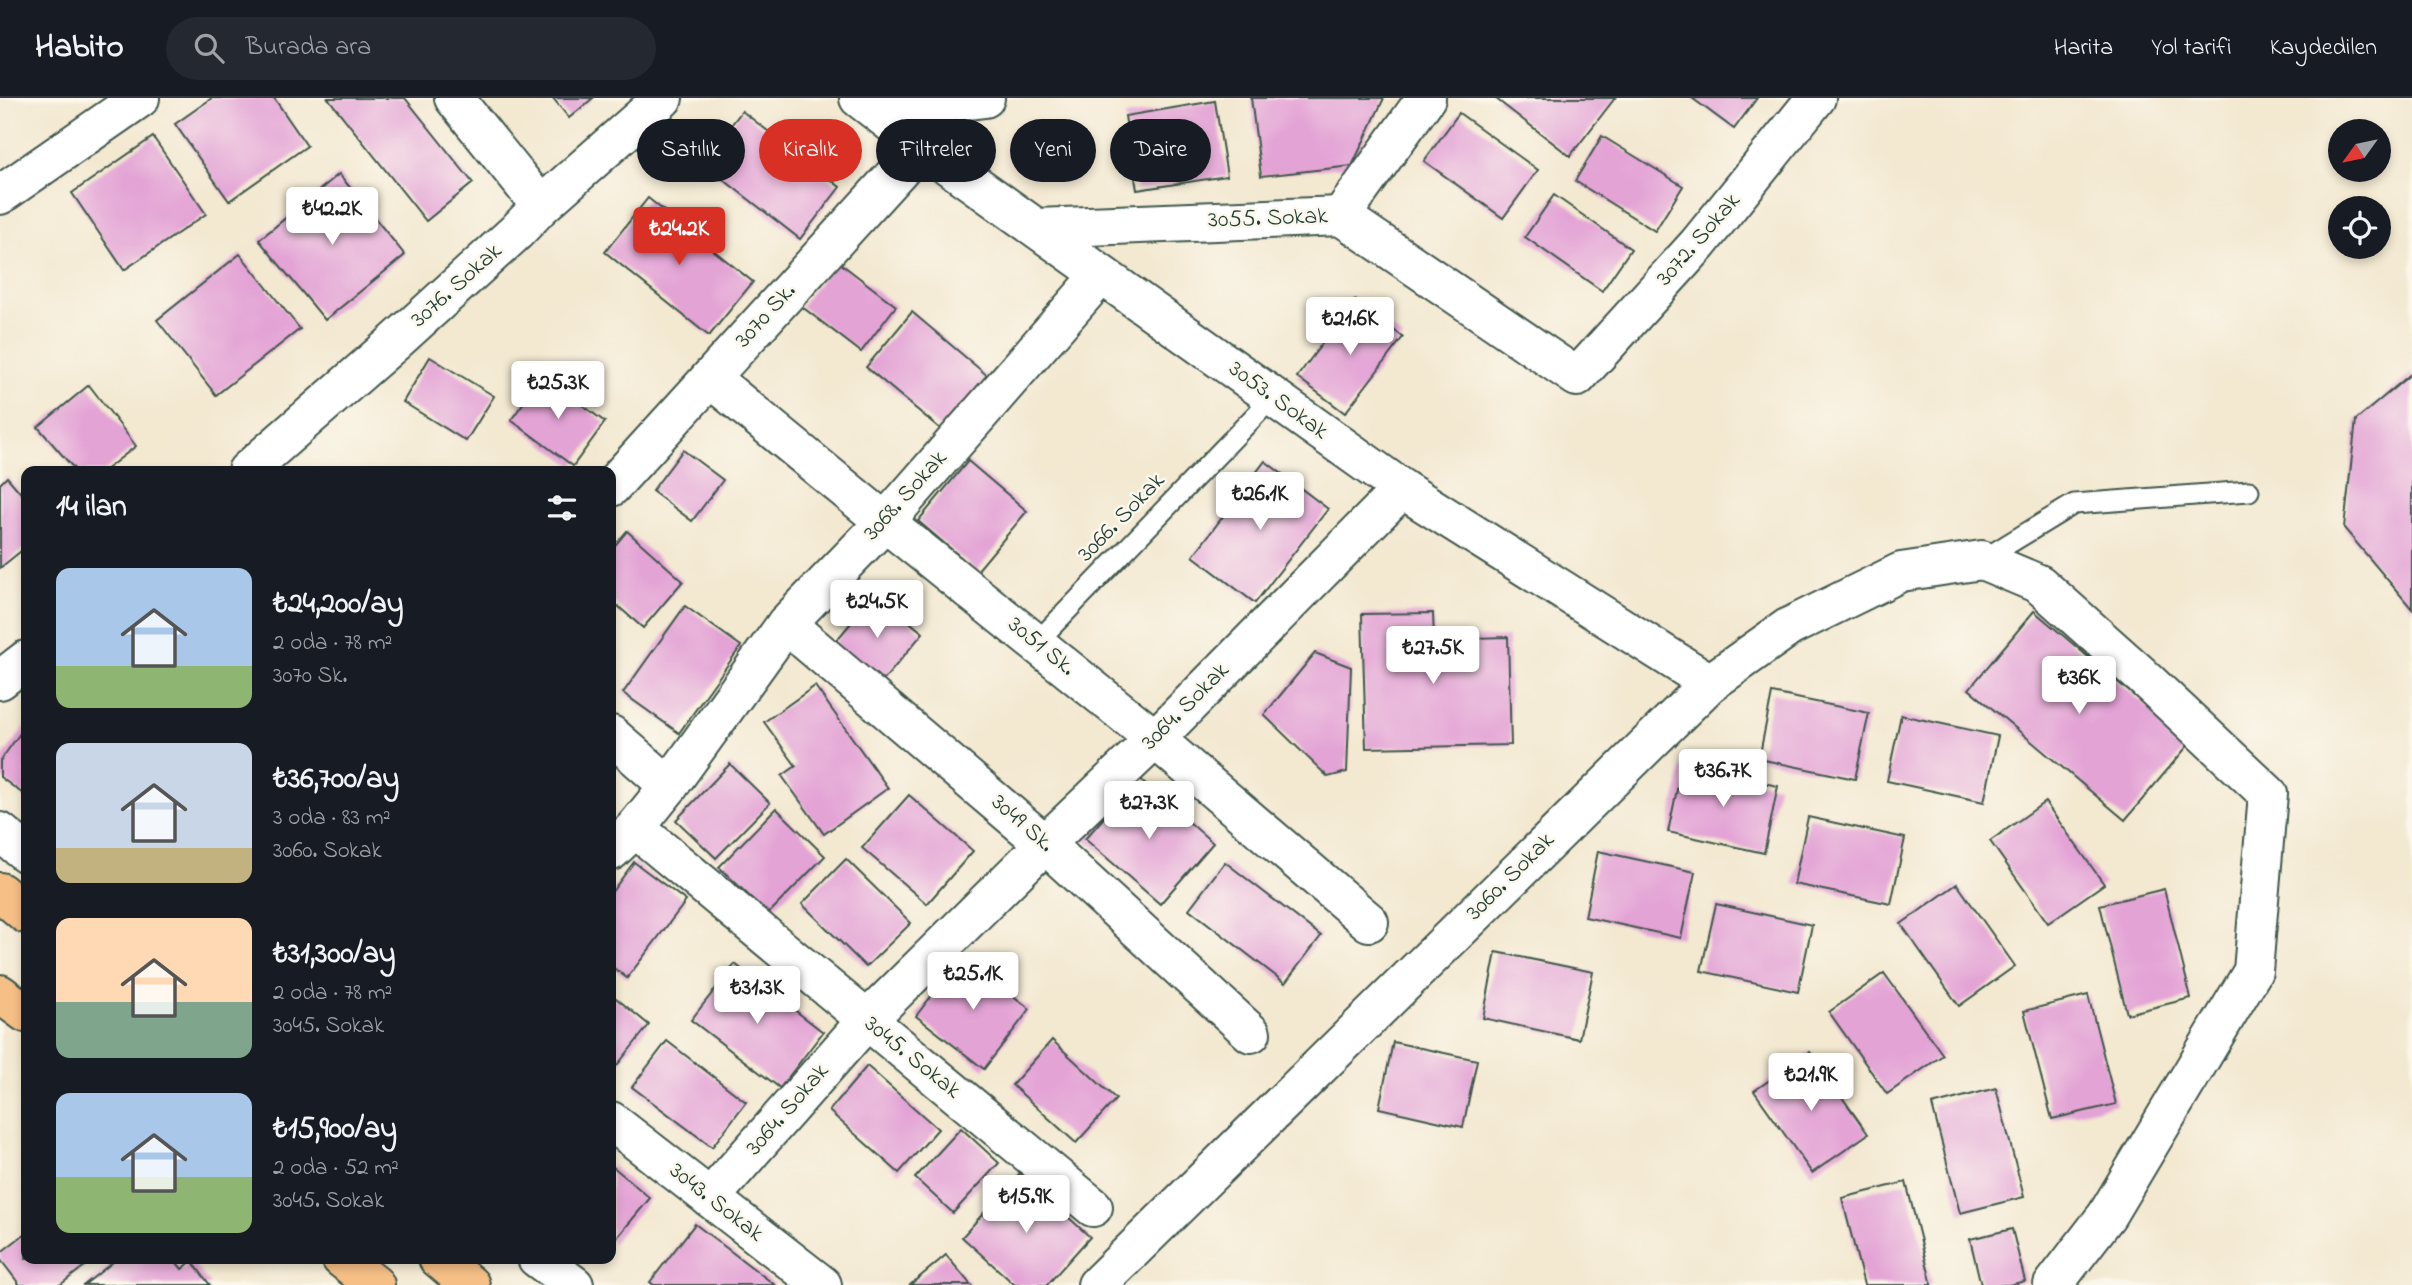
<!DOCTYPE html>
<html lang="tr">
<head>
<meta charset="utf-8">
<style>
  body { margin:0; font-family:"Indie Flower",sans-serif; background:#242831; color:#f1f3f6; height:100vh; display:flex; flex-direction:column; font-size:26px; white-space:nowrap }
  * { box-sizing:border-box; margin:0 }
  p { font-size:23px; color:#9ea1a6 }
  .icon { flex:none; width:38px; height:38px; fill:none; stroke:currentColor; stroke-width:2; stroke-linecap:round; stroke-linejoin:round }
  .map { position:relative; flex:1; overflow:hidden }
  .drawer { position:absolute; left:21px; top:368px; width:595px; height:798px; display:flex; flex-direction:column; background:#171b24; border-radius:14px; box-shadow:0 4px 10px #0003 }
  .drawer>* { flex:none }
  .top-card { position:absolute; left:637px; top:21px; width:665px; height:63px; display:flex; gap:14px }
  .needle { width:46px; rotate:237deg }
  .tools { position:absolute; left:2328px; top:21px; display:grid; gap:14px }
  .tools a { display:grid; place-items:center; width:63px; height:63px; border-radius:50%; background:#171b24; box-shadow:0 4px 10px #0003; font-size:35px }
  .price { position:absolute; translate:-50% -60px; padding:0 16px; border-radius:7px; background:#fff; color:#222; font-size:23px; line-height:46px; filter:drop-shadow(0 2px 4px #0008) }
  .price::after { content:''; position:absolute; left:50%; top:42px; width:21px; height:16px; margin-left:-10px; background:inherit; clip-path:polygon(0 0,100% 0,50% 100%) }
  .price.on { background:#d93025; color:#fff }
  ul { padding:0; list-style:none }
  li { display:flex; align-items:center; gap:21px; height:175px; padding:0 35px }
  li span { display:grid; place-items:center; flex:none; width:196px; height:140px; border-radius:14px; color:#555 }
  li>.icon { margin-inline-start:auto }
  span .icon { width:84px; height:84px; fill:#fffc; stroke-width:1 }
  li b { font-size:30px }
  h2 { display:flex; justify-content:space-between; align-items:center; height:84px; padding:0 35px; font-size:30px }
  .pill { padding:0 24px; border-radius:32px; background:#171b24; box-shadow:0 4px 10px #0003; font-size:24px; line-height:63px }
  .pill.on { background:#d93025; color:#fff }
  header { display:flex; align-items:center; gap:42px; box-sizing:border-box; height:98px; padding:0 35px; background:#171b24; border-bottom:2px solid #363941 }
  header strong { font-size:33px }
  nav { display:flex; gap:38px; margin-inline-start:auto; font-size:24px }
  .search { width:490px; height:63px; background:#242831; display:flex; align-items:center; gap:18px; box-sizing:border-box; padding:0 24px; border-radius:38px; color:#9ea1a6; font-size:26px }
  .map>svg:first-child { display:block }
  .building { fill:#e3a3d5 }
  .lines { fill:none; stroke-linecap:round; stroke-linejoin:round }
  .lane-casing { stroke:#3f574b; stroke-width:23 }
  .street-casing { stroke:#3f574b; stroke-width:42 }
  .highway-casing { stroke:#3f574b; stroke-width:42 }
  .lane { stroke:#fff; stroke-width:19 }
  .street { stroke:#fff; stroke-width:38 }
  .highway { stroke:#f5bf86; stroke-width:38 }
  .labels { text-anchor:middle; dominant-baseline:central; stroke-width:5; stroke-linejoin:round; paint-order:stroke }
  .street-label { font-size:24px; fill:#1f3d34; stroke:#fbf7ec }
</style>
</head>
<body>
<header>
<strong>Habito</strong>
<div class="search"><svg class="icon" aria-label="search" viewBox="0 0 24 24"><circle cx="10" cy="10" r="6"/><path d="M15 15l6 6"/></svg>Burada ara</div>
<nav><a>Harita</a><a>Yol tarifi</a><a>Kaydedilen</a></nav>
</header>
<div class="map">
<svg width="2412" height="1187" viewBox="0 0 2412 1187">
  <rect width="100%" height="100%" fill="#fbf7ec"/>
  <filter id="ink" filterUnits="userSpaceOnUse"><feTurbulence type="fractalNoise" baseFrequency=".0143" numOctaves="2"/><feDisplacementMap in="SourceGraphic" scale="14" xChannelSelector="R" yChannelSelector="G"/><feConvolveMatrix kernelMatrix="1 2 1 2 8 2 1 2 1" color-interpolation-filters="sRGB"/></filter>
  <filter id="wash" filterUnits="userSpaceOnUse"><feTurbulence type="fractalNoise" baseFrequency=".00686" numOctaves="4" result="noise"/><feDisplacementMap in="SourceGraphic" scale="28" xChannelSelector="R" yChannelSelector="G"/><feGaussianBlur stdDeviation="1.57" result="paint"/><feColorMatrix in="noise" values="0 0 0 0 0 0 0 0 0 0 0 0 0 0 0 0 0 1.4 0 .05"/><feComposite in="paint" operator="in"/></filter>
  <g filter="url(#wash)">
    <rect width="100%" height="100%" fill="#f3e8d0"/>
    <g id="blocks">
      <!-- building -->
      <g class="building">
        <path d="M212,0H274L307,48L229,103L175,26Z"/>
        <path d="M328,0H405L473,85L426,123Z"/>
        <path d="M553,0H593L569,20Z"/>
        <path d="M1251,0H1384L1352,68L1261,78Z"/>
        <path d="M1495,0H1615L1570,58Z"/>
        <path d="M1692,0H1757L1734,31Z"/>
        <path d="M1215,3L1227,78L1137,92L1125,18Z"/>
        <path d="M742,13L840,89L800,141L702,65Z"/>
        <path d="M1459,15L1538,72L1503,120L1424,63Z"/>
        <path d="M1602,38L1683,88L1655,133L1575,83Z"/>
        <path d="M153,39L206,116L124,172L72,95Z"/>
        <path d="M339,76L405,157L325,222L259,142Z"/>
        <path d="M1554,97L1631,151L1602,193L1525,139Z"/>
        <path d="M648,100L753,184L709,238L605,154Z"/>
        <path d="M240,156L300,231L216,297L157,222Z"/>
        <path d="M836,162L896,208L861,254L801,208Z"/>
        <path d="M1355,202L1403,239L1345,315L1297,279Z"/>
        <path d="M912,214L989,279L943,333L866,269Z"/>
        <path d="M430,259L494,298L466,343L403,304Z"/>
        <path d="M2412,275V511L2344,430L2356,322Z"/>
        <path d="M543,278L605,324L573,368L511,322Z"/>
        <path d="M89,287L136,348L104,373H76L38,329Z"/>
        <path d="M683,352L723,382L692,423L652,393Z"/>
        <path d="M968,363L1027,413L977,473L918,423Z"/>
        <path d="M1265,363L1328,411L1255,505L1193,458Z"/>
        <path d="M7,379L26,401V449L0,470V386Z"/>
        <path d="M627,433L683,483L643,530L611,502V452Z"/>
        <path d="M875,496L923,535L878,589L831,549Z"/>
        <path d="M685,508L741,548L679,635L623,595Z"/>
        <path d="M2034,513L2190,645L2125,722L1969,591Z"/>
        <path d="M1433,515L1434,541L1508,539L1511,647L1366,650L1362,516Z"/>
        <path d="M1315,555L1351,569L1347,674L1328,679L1264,617Z"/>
        <path d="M815,588L888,690L824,736L782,678L796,668L764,624Z"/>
        <path d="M1772,595L1869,615L1855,681L1759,661Z"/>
        <path d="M1901,617L1998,638L1984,704L1887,683Z"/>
        <path d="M26,627V698L0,679V663Z"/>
        <path d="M730,666L770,705L716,760L676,722Z"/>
        <path d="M1682,668L1778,688L1764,755L1668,734Z"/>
        <path d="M1139,680L1213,745L1160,806L1085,741Z"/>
        <path d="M909,697L973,753L927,806L862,750Z"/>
        <path d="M2045,704L2104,786L2048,825L1990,743Z"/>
        <path d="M776,710L825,758L768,816L719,769Z"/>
        <path d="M1808,719L1905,740L1891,806L1794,786Z"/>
        <path d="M1598,753L1695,774L1681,840L1585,819Z"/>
        <path d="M846,761L911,825L866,869L802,806Z"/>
        <path d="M634,764L686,803L627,880L611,868V795Z"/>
        <path d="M1225,764L1321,838L1285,885L1189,811Z"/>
        <path d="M1957,786L2015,868L1959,908L1901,826Z"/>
        <path d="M2164,791L2191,900L2127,916L2100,807Z"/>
        <path d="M1716,806L1812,827L1798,894L1701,873Z"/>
        <path d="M1496,854L1593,874L1579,941L1483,920Z"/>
        <path d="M962,858L1030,911L984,971L916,918Z"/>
        <path d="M735,866L823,934L780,990L691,922Z"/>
        <path d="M1884,875L1943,957L1887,996L1829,914Z"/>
        <path d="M611,896L649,927L611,975Z"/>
        <path d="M2088,897L2116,1006L2052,1021L2024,913Z"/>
        <path d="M1052,942L1116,1001L1076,1045L1012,987Z"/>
        <path d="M667,943L746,1004L712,1049L632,989Z"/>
        <path d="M1393,944L1477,962L1463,1029L1379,1010Z"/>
        <path d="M1810,954L1868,1036L1812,1075L1754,993Z"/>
        <path d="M867,968L938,1031L899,1075L829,1013Z"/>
        <path d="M1996,990L2024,1099L1960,1115L1932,1007Z"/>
        <path d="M961,1030L999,1065L953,1115L915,1080Z"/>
        <path d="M611,1067L650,1100L611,1147Z"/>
        <path d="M1020,1075L1090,1139L1047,1187H1015L962,1139Z"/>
        <path d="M1906,1084L1932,1187H1864L1842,1100Z"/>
        <path d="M695,1126L775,1187H654L650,1184Z"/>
        <path d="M2012,1131L2025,1183L2009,1187H1981L1970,1141Z"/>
        <path d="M26,1135V1160H95L60,1187H20L0,1161V1155Z"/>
        <path d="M946,1157L971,1187H910Z"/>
        <path d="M118,1160H173L182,1171L192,1163L210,1187H84Z"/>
      </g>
    </g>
  </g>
  <g filter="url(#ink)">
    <use href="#blocks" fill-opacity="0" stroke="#3f574b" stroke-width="2"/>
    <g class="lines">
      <!-- lane casing -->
      <g class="lane-casing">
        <g id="lane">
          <path d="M1982,462L2074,406L2249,393"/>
          <path d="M1036,545L1273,299"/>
        </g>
      </g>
      <!-- street casing -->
      <g class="street-casing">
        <g id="street">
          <path d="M454,0L541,108"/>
          <path d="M859,0L921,48L1402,391L1710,585"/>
          <path d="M879,13L985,0"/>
          <path d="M0,97L140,0"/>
          <path d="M1341,118L1426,0"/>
          <path d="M1037,130L1341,118L1577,279L1698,146L1816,0"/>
          <path d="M710,280L885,424L1155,641L1369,824"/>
          <path d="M247,373L395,244L516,134L541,108L663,0"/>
          <path d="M611,389L921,48"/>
          <path d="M786,526L1045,746L1251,935"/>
          <path d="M0,582L26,562"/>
          <path d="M611,637L669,688"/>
          <path d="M635,730L1093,1109"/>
          <path d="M0,734L26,755"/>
          <path d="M611,753L635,730L669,688L786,526L885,424L1101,177"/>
          <path d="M611,1023L822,1187"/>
          <path d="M710,1100L866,923L1045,746L1155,641L1402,391"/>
          <path d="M537,1160L574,1187"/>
          <path d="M1097,1187L1710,585L1789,529L1901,474L1982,462L2039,486L2141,577L2268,696L2253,873L2107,1117L2053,1187"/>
        </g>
      </g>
      <!-- highway casing -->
      <g class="highway-casing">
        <g id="highway">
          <path d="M0,794L26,816"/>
          <path d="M0,896L26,915"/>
          <path d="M341,1160L375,1187"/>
          <path d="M438,1160L470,1187"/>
        </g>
      </g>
      <!-- lane -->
      <use href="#lane" class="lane"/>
      <!-- street -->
      <use href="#street" class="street"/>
      <!-- highway -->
      <use href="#highway" class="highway"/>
    </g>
  </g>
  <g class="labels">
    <!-- street labels -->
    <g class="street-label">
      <text transform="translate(1268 121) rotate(-2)">3055. Sokak</text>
      <text transform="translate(1699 142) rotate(-49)">3072. Sokak</text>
      <text transform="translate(457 188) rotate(-42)">3076. Sokak</text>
      <text transform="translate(766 218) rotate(-48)">3070 Sk.</text>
      <text transform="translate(1278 303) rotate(36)">3053. Sokak</text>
      <text transform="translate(906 398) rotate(-48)">3068. Sokak</text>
      <text transform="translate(1122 420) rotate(-46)">3066. Sokak</text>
      <text transform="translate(1041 549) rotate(39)">3051 Sk.</text>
      <text transform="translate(1186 609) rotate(-45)">3064. Sokak</text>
      <text transform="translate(1022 726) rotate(41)">3049 Sk.</text>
      <text transform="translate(1511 779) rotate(-45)">3060. Sokak</text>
      <text transform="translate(912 960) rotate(39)">3045. Sokak</text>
      <text transform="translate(788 1012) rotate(-49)">3064. Sokak</text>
      <text transform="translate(716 1105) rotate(38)">3043. Sokak</text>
    </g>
  </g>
</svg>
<div class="tools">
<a><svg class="needle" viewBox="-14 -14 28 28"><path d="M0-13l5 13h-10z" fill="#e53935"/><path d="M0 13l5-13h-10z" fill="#9ea1a6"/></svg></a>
<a><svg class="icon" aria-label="locate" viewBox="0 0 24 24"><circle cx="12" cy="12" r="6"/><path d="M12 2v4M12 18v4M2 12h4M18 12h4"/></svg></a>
</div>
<b class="price" style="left:332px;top:149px">₺42.2K</b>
<b class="price on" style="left:679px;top:169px">₺24.2K</b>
<b class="price" style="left:1350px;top:259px">₺21.6K</b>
<b class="price" style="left:558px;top:323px">₺25.3K</b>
<b class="price" style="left:1260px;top:434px">₺26.1K</b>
<b class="price" style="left:877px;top:542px">₺24.5K</b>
<b class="price" style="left:1433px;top:588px">₺27.5K</b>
<b class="price" style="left:2079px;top:618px">₺36K</b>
<b class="price" style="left:1723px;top:711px">₺36.7K</b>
<b class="price" style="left:1149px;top:743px">₺27.3K</b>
<b class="price" style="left:973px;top:914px">₺25.1K</b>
<b class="price" style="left:757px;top:928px">₺31.3K</b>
<b class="price" style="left:1811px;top:1015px">₺21.9K</b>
<b class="price" style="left:1026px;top:1137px">₺15.9K</b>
<div class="top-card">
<a class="pill">Satılık</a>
<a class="pill on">Kiralık</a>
<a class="pill">Filtreler</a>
<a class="pill">Yeni</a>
<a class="pill">Daire</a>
</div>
<section class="drawer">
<h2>14 ilan<svg class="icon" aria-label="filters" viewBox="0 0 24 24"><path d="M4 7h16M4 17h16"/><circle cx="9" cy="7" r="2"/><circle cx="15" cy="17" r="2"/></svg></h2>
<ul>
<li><span style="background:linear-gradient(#a9c7e8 70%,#8fb573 0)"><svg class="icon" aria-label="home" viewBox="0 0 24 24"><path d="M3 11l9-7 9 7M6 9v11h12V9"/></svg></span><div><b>₺24,200/ay</b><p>2 oda · 78 m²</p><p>3070 Sk.</p></div></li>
<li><span style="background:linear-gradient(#c9d6e8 75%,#c2b280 0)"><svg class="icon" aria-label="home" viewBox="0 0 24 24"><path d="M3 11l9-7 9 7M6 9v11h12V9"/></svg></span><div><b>₺36,700/ay</b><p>3 oda · 83 m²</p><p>3060. Sokak</p></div></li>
<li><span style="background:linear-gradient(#ffd9b3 60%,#7fa58c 0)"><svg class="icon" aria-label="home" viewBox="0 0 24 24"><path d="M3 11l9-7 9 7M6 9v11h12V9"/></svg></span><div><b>₺31,300/ay</b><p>2 oda · 78 m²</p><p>3045. Sokak</p></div></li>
<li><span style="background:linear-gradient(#a9c7e8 60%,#8fb573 0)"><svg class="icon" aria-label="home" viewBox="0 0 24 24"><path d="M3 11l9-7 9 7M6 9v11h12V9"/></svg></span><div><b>₺15,900/ay</b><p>2 oda · 52 m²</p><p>3045. Sokak</p></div></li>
</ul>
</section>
</div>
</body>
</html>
